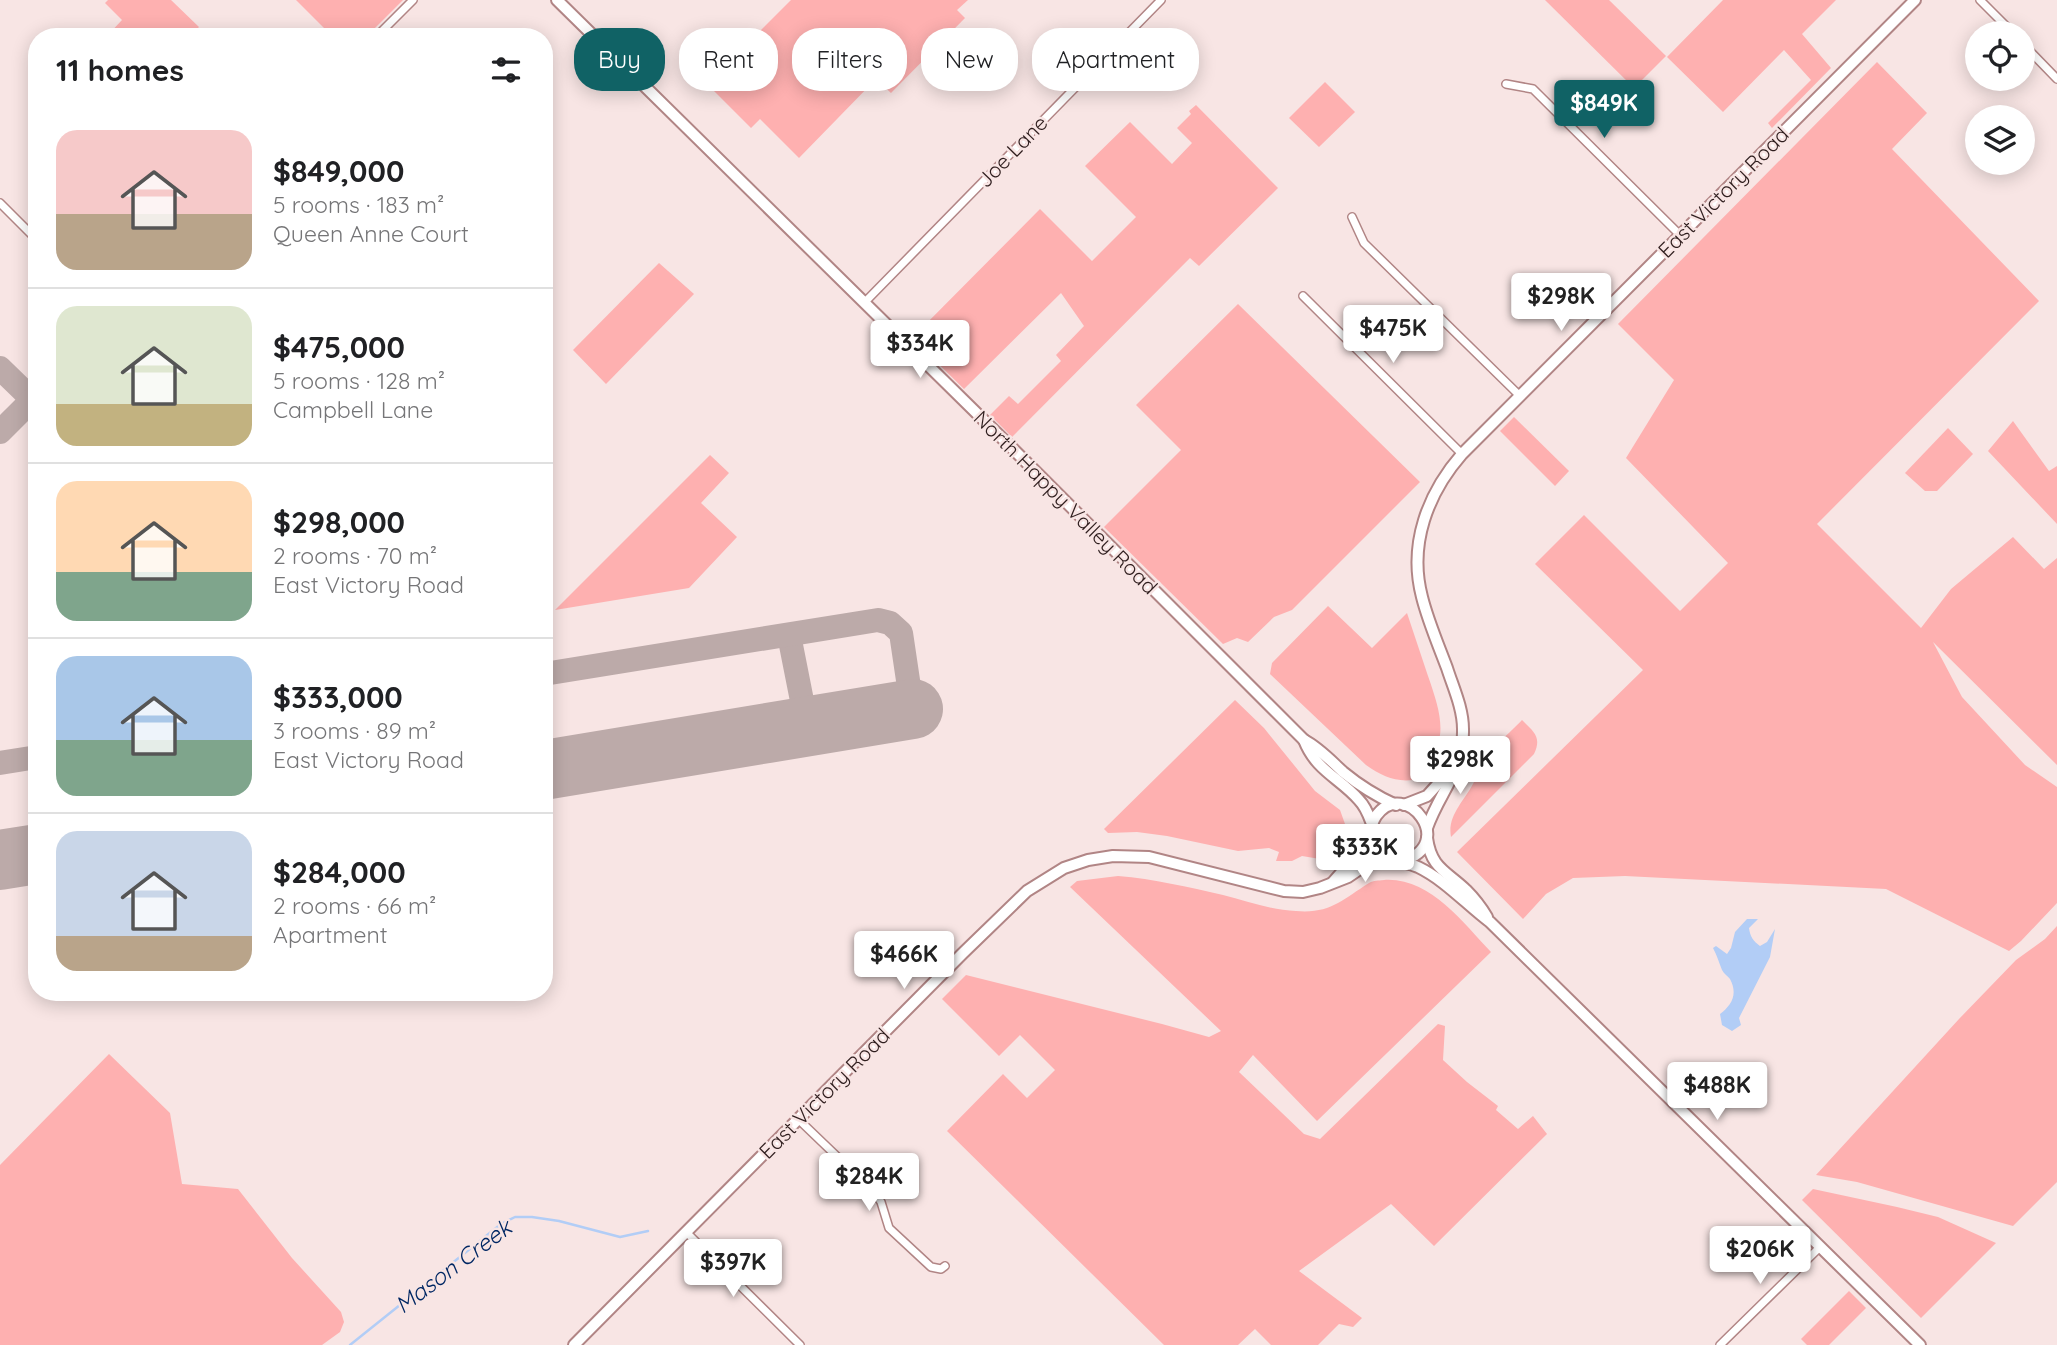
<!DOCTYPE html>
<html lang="en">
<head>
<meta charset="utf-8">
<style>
  body { margin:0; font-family:Quicksand,sans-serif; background:#f2f2f2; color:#202124; height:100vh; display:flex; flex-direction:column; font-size:26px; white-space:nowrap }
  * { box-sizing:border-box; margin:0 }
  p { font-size:23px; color:#757577 }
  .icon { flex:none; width:38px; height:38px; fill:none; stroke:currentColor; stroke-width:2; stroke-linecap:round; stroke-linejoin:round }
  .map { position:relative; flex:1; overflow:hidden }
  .side { position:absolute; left:28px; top:28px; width:525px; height:973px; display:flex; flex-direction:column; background:#fff; border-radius:28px; box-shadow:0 4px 18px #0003 }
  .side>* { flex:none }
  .guide { position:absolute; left:574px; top:28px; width:665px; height:63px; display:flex; gap:14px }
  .fabs { position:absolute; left:1965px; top:21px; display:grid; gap:14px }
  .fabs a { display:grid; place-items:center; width:70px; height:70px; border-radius:50%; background:#fff; box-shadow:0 4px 18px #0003; font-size:35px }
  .price { position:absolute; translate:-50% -60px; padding:0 16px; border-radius:7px; background:#fff; color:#222; font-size:23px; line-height:46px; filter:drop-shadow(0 2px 4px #0008) }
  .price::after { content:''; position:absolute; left:50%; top:42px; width:21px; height:16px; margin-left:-10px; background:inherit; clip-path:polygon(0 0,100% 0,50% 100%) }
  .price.current { background:#106265; color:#fff }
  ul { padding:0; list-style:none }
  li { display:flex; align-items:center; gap:21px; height:175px; padding:0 28px }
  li+li { border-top:2px solid #e0e0e0 }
  li span { display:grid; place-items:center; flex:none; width:196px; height:140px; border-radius:21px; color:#555 }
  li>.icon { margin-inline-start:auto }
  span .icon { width:84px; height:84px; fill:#fffc; stroke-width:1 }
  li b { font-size:30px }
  h2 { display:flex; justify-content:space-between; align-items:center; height:84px; padding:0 28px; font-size:30px }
  .tag { padding:0 24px; border-radius:28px; background:#fff; box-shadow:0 4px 18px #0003; font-size:24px; line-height:63px }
  .tag.current { background:#106265; color:#fff }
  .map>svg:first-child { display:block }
  .green { fill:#feb0b0 }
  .water { fill:#b2cdf6 }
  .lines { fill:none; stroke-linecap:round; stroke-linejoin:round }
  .stream { stroke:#b2cdf6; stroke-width:2.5 }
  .taxiway { stroke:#bcaaa9; stroke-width:24 }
  .runway { stroke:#bcaaa9; stroke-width:60 }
  .street-casing { stroke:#b18585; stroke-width:10 }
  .secondary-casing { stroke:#b18585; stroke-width:14 }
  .street { stroke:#fff; stroke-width:7 }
  .secondary { stroke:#fff; stroke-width:10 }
  .labels { text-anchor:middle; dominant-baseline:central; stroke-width:5; stroke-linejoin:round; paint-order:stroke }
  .street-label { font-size:21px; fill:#2e1d1d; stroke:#f8e5e4 }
  .water-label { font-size:23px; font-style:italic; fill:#002763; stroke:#f8e5e4 }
</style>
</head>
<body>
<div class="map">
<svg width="2057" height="1345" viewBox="0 0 2057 1345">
  <rect width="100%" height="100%" fill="#f8e5e4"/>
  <!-- green -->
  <g class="green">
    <path d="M108,0H171L199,27L189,37H106L122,20L105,3Z"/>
    <path d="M296,0H403L366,37H333Z"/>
    <path d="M791,0H968L957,10L965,18L891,93L876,79L799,158L760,119L751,128L707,84Z"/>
    <path d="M1545,0H1609L1666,56L1634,88Z"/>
    <path d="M1723,0H1836L1802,34L1831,68L1772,128L1768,123L1811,80L1784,50L1723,112L1667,57Z"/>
    <path d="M1877,62L1927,113L1892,149L2039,301L1817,524L1921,628L1951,589L2013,537L2044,569L2057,558V765L1933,642L1962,697L2025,765L2057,787V903L2021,941L2009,951L1886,889L1625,876L1573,878L1546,894L1523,919L1457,852L1643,670L1535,564L1584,515L1680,611L1728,563L1626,458L1674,380L1618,324Z"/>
    <path d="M1325,82L1355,112L1319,147L1289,118Z"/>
    <path d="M1196,105L1278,188L1199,266L1190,258L1012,437L990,415L1009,396L1018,404L1061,361L1056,355L1084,326L1061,293L964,389L912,338L1040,209L1092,261L1136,217L1085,166L1130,122L1172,164L1192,143L1177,128L1191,114L1189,111Z"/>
    <path d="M659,263L694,294L606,384L573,350Z"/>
    <path d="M1238,304L1420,482L1292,610L1274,617L1248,642L1237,638L1223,644L1104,527L1181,450L1136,405Z"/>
    <path d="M1514,417L1569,471L1555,486L1500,431Z"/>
    <path d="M2013,421L2049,471L2057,466V524L1988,451Z"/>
    <path d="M1948,428L1973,454L1937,491H1925L1905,473Z"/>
    <path d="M710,455L729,473L701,503L737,537L689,588L555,610Z"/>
    <path d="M1328,606L1372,648L1407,613C1414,634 1421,655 1428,676C1443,719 1451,746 1413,780C1394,782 1382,776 1366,765L1270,674L1272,663Z"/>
    <path d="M1235,700L1264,728L1315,791L1340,810L1345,824L1342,837L1334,848L1320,859L1302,856L1292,861H1276L1279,852L1269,848L1238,851L1167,836L1137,832L1108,833L1104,829Z"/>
    <path d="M1522,720C1534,732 1542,737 1534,754L1451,837C1447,816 1464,801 1473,784C1477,777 1477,769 1480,763C1486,753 1513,730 1522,720Z"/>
    <path d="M1118,876C1154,879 1188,887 1223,895C1247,901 1271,910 1296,911C1330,914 1342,900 1369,883C1374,880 1378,881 1384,880C1430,877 1462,922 1491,952L1317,1121L1253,1055L1239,1072L1304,1134L1320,1139L1438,1024L1445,1026L1443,1060L1467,1082L1498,1106L1496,1110L1518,1129L1533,1116L1547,1134L1434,1246L1391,1204L1299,1271L1362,1318L1353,1327L1339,1324L1318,1345H1271L1255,1329L1238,1345H1164L947,1131L1003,1074L1027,1098L1055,1070L1020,1035L999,1056L942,999L966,975L1162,1024L1209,1037L1221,1031L1070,887L1077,881Z"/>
    <path d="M2057,926V1182L2013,1226L1857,1182L1816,1175L1959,1019L2016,960L2045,939Z"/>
    <path d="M109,1054L170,1113L182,1184L238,1189L292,1258L341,1312L344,1322L340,1332L322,1345H0V1165Z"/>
    <path d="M1813,1189L1897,1207L1938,1217L1996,1243L1921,1318L1802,1200Z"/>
    <path d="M1849,1291L1866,1308L1829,1345H1807L1801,1339Z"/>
  </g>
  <!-- water -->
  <path class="water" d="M1747,919H1758L1749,928C1750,936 1753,941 1760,946L1767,942L1775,929L1770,957L1739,1018L1741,1025L1732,1031L1722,1025L1720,1014C1732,1005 1738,994 1730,979C1728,976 1724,974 1722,970C1719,963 1717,955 1713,948L1716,946L1727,954L1731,948L1735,932Z"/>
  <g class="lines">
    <!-- stream -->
    <path class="stream" d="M350,1345L501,1224L515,1217H532L559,1221L620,1237L648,1231"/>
    <!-- taxiway -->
    <g class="taxiway">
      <path d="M0,368L37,404"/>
      <path d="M0,432L32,400"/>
      <path d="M789,635L807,726"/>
      <path d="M544,674L878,620L890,623L901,633L909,687L902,711"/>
      <path d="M0,763L37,757"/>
    </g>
    <!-- runway -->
    <g class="runway">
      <path d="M544,770L913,709"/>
      <path d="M0,860L37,854"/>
    </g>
    <!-- street casing -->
    <g class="street-casing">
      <g id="street">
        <path d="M1980,0L2013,33"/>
        <path d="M376,37L413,0"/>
        <path d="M2023,44L2057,79"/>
        <path d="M1506,84L1533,89L1680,235"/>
        <path d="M0,203L37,240"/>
        <path d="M1352,217L1364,243L1520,396"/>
        <path d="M1303,296L1462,454"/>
        <path d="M864,303L1161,0"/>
        <path d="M798,1119L874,1192L881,1202L889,1228L931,1267L941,1269L945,1266"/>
        <path d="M686,1232L800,1345"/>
        <path d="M1720,1345L1820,1247"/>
      </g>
    </g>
    <!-- secondary casing -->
    <g class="secondary-casing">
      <g id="secondary">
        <path d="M557,0L1009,445L1304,740C1319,748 1330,760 1343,772C1360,786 1376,796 1396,805"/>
        <path d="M1304,740C1316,771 1340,778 1359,800C1366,807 1369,816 1372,824"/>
        <path d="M1404,805L1427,796L1445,776L1457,759"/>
        <path d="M1427,828C1440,791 1464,771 1463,729C1463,708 1453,687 1447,668C1438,644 1428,621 1422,597C1408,544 1428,493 1462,454L1915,0"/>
        <path d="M1427,838C1431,868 1446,871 1466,890C1474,898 1481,907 1487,917"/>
        <path d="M1401,861C1460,846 1405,775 1376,816C1371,824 1370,834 1373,842C1380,861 1402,860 1418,867C1445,880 1466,904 1490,922L1920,1345"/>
        <path d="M1333,882L1354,858L1371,833"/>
        <path d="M574,1345L963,953L1027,891L1064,868L1088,860L1113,856L1149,857L1284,891L1303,892L1320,888L1348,877L1367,864L1392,860"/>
      </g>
    </g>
    <!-- street -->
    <use href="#street" class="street"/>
    <!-- secondary -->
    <use href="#secondary" class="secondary"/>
  </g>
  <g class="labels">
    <!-- street labels -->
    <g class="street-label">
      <text transform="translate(1012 151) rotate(-46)">Joe Lane</text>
      <text transform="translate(1723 192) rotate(-45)">East Victory Road</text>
      <text transform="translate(1066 502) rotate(45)">North Happy Valley Road</text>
      <text transform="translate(824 1093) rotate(-45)">East Victory Road</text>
    </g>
    <!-- water labels -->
    <g class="water-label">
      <text transform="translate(453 1266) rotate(-37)">Mason Creek</text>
    </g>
  </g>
</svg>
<div class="fabs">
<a><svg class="icon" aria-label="locate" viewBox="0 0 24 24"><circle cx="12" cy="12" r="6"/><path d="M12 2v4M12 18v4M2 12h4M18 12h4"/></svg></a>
<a><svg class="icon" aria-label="layers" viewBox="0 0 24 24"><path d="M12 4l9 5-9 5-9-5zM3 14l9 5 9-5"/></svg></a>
</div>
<b class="price current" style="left:1604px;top:140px">$849K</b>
<b class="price" style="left:1561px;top:333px">$298K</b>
<b class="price" style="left:1393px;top:365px">$475K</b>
<b class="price" style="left:920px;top:380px">$334K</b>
<b class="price" style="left:1460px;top:796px">$298K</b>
<b class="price" style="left:1365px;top:884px">$333K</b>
<b class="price" style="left:904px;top:991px">$466K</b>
<b class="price" style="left:1717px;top:1122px">$488K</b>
<b class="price" style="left:869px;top:1213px">$284K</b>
<b class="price" style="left:1760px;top:1286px">$206K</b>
<b class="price" style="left:733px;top:1299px">$397K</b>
<div class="guide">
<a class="tag current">Buy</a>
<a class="tag">Rent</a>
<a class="tag">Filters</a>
<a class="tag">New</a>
<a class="tag">Apartment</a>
</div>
<section class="side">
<h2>11 homes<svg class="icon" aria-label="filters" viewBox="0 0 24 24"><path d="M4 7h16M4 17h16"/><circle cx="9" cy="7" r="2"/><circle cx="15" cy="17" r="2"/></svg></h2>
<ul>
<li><span style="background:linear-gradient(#f6c9c9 60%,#b9a48a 0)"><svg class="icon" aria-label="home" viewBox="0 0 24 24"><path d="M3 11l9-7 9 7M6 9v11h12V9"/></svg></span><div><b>$849,000</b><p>5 rooms · 183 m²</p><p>Queen Anne Court</p></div></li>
<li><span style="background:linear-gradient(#dfe7d0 70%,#c2b280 0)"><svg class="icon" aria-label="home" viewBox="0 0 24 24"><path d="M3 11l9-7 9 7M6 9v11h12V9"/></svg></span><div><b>$475,000</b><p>5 rooms · 128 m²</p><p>Campbell Lane</p></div></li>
<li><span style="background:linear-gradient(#ffd9b3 65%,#7fa58c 0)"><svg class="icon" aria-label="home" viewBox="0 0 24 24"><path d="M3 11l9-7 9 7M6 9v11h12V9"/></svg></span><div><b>$298,000</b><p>2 rooms · 70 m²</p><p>East Victory Road</p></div></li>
<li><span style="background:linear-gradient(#a9c7e8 60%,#7fa58c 0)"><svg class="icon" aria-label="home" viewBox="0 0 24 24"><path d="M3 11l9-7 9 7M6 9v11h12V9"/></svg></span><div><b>$333,000</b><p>3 rooms · 89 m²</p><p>East Victory Road</p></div></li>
<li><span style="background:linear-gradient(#c9d6e8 75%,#b9a48a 0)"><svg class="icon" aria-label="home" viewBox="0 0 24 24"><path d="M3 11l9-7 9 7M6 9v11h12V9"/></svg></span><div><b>$284,000</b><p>2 rooms · 66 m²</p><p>Apartment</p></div></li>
</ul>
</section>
</div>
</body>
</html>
